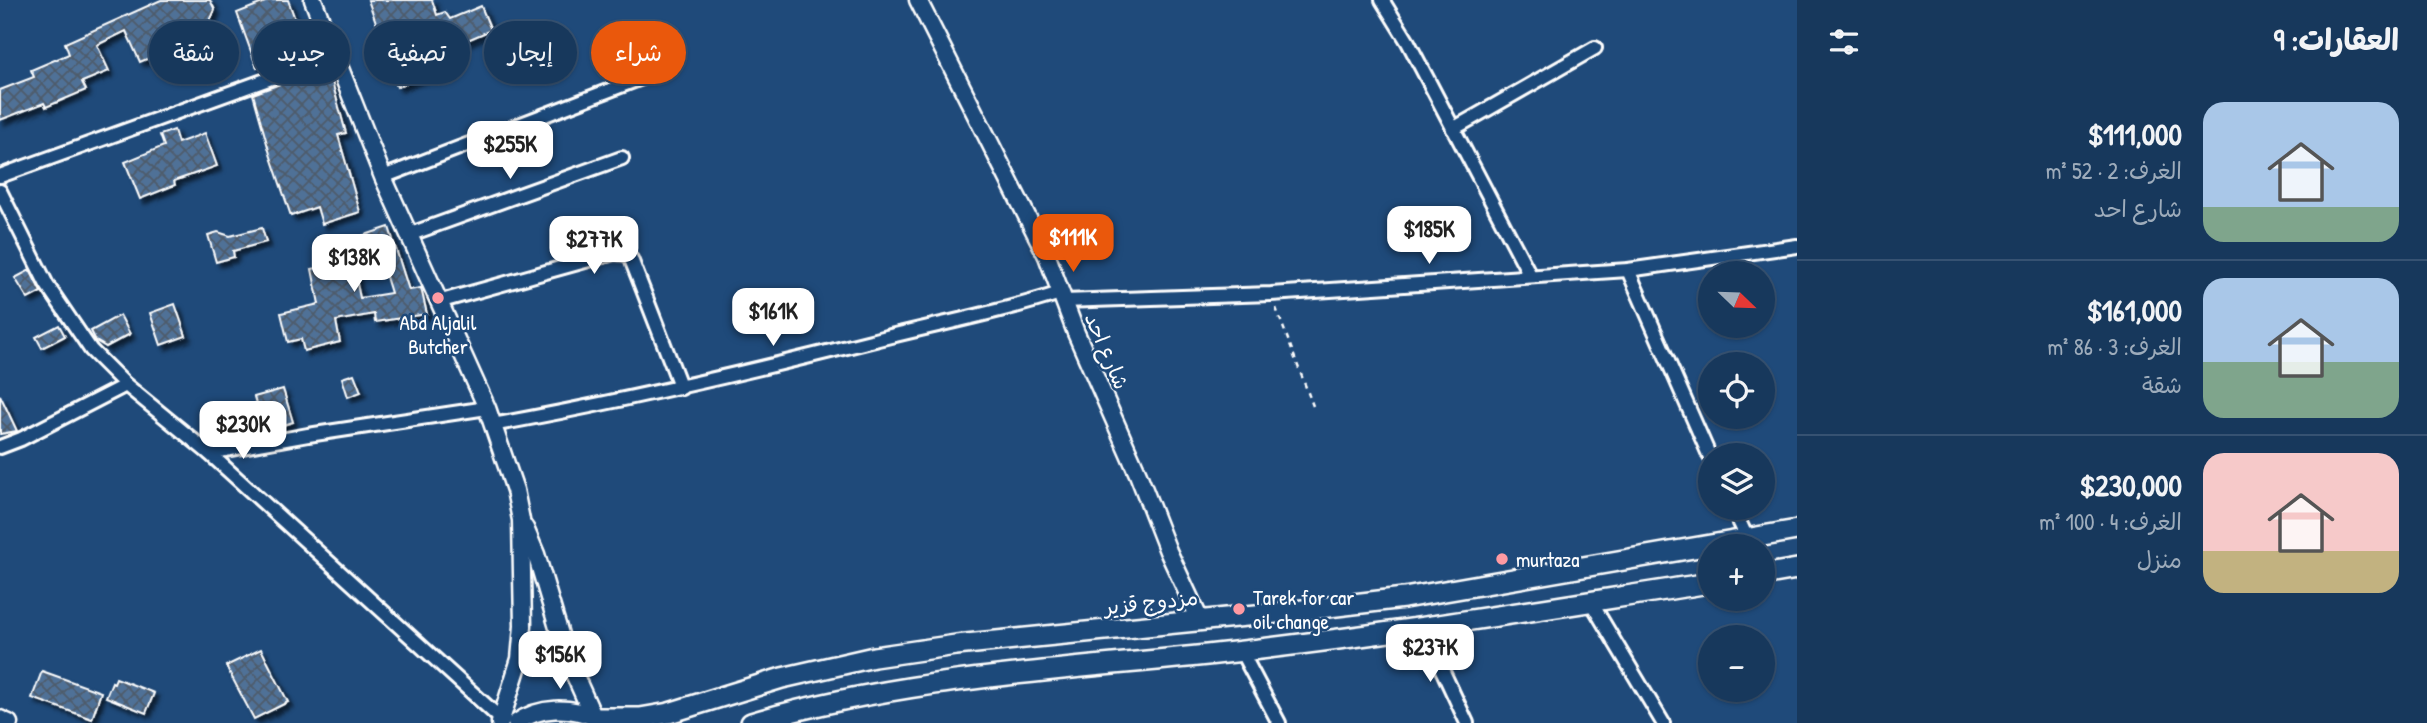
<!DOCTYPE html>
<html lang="ar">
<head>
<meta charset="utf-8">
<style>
  body { margin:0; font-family:"Patrick Hand","Playpen Sans Arabic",sans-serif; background:#244365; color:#f1f3f6; direction:rtl; height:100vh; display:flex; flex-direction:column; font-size:26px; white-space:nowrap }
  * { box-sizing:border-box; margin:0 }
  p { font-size:23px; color:#9eacbb }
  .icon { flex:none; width:38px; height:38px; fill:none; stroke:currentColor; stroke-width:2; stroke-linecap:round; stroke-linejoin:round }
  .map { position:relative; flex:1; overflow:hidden; direction:ltr }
  .drawer { display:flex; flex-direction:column; background:#17385c; width:630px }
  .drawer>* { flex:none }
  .guide { position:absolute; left:21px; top:21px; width:665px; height:63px; direction:rtl; display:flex; gap:14px }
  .needle { width:46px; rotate:113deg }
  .buttons { position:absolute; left:1698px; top:261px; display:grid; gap:14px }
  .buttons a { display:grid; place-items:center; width:77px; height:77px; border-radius:50%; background:#17385c; box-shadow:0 2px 5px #0004,0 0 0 2px #365272; font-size:35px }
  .price { position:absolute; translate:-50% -60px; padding:0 16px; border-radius:14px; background:#fff; color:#222; font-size:23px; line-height:46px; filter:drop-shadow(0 2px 4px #0008) }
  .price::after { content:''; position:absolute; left:50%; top:42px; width:21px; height:16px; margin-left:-10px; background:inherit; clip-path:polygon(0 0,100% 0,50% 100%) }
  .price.current { background:#ea580c; color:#fff }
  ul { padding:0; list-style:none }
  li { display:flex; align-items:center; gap:21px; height:175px; padding:0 28px }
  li+li { border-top:2px solid #365272 }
  li span { display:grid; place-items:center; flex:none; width:196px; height:140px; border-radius:21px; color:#555 }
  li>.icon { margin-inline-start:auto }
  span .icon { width:84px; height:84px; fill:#fffc; stroke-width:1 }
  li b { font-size:30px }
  h2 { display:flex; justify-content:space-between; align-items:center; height:84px; padding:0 28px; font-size:30px }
  .chip { padding:0 24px; border-radius:32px; background:#17385c; box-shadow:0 2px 5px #0004,0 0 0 2px #365272; font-size:24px; line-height:63px }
  .chip.current { background:#ea580c; color:#fff }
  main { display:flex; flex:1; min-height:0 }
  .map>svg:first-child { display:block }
  .building { fill:url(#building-cross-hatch); stroke:#fff; stroke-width:2; filter:url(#shadow) }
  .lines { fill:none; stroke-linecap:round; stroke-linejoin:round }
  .street-casing { stroke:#fff; stroke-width:18 }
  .secondary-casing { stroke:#fff; stroke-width:21 }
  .primary-casing { stroke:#fff; stroke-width:24 }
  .path { stroke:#fff; stroke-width:2.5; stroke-dasharray:5 5; stroke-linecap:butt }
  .street { stroke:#1f4a7a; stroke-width:12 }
  .secondary { stroke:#1f4a7a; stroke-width:16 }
  .primary { stroke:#1f4a7a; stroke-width:19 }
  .poi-dot { fill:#ff9aa2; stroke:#1f4a7a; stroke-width:2.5 }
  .labels { text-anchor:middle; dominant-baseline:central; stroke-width:5; stroke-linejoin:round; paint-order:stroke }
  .poi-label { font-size:21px; fill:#fff; stroke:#1f4a7a; text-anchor:start }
  .street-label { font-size:21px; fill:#fff; stroke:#1f4a7a }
</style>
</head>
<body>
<main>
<section class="drawer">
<h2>العقارات: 9<svg class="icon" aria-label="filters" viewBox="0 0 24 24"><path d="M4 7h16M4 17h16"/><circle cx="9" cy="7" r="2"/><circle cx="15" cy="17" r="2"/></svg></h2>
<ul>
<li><span style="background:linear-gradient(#a9c7e8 75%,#7fa58c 0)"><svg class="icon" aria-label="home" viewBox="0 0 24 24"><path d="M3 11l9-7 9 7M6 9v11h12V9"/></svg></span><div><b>$111,000</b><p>الغرف: 2 · 52 m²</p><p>شارع احد</p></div></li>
<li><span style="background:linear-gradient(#a9c7e8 60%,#7fa58c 0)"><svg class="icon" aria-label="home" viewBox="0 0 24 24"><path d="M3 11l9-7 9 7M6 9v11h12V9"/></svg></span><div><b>$161,000</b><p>الغرف: 3 · 86 m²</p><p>شقة</p></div></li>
<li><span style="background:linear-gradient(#f6c9c9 70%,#c2b280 0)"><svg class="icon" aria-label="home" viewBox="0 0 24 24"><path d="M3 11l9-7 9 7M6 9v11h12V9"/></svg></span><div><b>$230,000</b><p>الغرف: 4 · 100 m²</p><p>منزل</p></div></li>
</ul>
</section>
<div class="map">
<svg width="1797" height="723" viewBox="0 0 1797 723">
  <defs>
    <pattern id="building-cross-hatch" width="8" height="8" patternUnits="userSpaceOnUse" patternTransform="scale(1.75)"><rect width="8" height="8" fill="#507197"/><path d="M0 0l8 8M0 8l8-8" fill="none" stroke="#4e5b6a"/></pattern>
    <filter id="shadow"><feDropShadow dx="4.5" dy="4.5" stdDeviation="2" flood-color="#0009"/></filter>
  </defs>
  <rect width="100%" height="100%" fill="#1f4a7a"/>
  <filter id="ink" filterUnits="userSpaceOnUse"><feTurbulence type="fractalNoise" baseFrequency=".0143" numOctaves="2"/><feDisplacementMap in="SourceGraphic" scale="14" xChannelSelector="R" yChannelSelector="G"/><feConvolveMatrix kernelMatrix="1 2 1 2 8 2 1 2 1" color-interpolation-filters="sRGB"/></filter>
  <g filter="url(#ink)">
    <!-- building -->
    <g class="building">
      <path d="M161,0H210L215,10L204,34L140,62L126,31L97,45L109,71L82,82L86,90L46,107L44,103L0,120V90L34,77L31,70L69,54L65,43Z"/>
      <path d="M270,0H288L306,49L257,68L237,13Z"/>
      <path d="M368,0H432L437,15L445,12L450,19L481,6L491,30L456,45L451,33L421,46L432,73L397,87L379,41L382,39Z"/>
      <path d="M328,67L346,133L338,135L360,212L322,224L317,207L291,216L270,154L253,94L288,81V83L317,75L316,71Z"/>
      <path d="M174,130L178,143L205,133L217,166L174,181L175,185L140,199L125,162L164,146L160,135Z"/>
      <path d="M389,227L409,290L421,288L427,314L375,322L374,314L336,321L340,342L304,351L301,339L288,342L281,313L319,304L312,269L352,260L360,298L391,293L381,261L359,268L350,240Z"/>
      <path d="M262,228L266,242L233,251L234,257L216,262L208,235L218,232L230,236Z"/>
      <path d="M30,270L41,292L28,299L15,278Z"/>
      <path d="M175,304L186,336L161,345L150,313Z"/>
      <path d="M120,315L130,334L106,347L96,341L91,331Z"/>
      <path d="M59,325L65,336L42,348L36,337Z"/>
      <path d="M354,374L361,392L348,397L342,378Z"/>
      <path d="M283,389L293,422L264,431L254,397Z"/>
      <path d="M0,395L17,431L0,434Z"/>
      <path d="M261,649L288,702L254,719L226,666Z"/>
      <path d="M42,671L101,692L92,719L32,698Z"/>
      <path d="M116,678L154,693L146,713L106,697L112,682L114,683Z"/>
    </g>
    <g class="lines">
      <!-- street casing -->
      <g class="street-casing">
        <g id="street">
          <path d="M1382,0L1408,42L1530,275"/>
          <path d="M1453,129L1595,48"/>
          <path d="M0,176L335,55"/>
          <path d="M383,177L644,77"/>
          <path d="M0,191L47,285L91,350L126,385L209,453L501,719"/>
          <path d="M408,235L622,158"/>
          <path d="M1628,270L1710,457"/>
          <path d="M1063,301L1271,294L1628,270L1797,246"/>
          <path d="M438,302L614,253L626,254L631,259L681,388"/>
          <path d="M492,425C621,402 748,372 875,340C937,324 999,313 1060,293"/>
          <path d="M0,447L21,439L126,385"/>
          <path d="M209,453L308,435L487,408"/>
          <path d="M1733,508L1747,538"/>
          <path d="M1591,602L1663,723"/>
          <path d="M1423,629L1467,723"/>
          <path d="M1241,651L1279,723"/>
        </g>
      </g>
      <!-- secondary casing -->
      <g class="secondary-casing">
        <g id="secondary">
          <path d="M313,0L383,177L487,408L515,490L521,520L523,626L520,659L500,723"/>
          <path d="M918,0L1047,256L1076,333L1138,474L1168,551L1200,620"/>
          <path d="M525,528L536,554L567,658L593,716"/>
          <path d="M0,719L9,723"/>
          <path d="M516,723C540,706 570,706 596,718"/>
        </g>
      </g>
      <!-- primary casing -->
      <g class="primary-casing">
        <g id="primary">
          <path d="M1762,575L1797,569"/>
          <path d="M597,718H640L669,713L782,678L874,657L956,645L1286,612L1404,598L1797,530"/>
          <path d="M751,723C912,675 1078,670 1243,651C1400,633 1554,607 1710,583"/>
        </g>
      </g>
      <!-- path -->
      <path class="path" d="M1276,308L1313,406"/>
      <!-- street -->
      <use href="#street" class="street"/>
      <!-- secondary -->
      <use href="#secondary" class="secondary"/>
      <!-- primary -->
      <use href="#primary" class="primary"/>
    </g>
  </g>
  <!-- markers -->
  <g class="poi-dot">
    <circle cx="438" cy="298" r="7"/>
    <circle cx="1502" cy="559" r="7"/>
    <circle cx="1239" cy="609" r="7"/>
  </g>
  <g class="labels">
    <!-- poi labels -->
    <g class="poi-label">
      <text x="438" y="322" text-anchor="middle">Abd Aljalil<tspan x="438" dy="24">Butcher</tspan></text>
      <text x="1516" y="559">murtaza</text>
      <text x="1253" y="597">Tarek for car<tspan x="1253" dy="24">oil change</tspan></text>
    </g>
    <!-- street labels -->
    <g class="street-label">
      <text transform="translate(1107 351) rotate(67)">شارع احد</text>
      <text transform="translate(1151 602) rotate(-6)">مزدوج قزير</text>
    </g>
  </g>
</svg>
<div class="buttons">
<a><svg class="needle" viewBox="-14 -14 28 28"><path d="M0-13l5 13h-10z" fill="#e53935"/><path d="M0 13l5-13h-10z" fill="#9eacbb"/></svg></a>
<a><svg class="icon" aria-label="locate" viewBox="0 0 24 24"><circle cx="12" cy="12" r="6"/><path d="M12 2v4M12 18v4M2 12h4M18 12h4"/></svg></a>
<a><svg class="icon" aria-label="layers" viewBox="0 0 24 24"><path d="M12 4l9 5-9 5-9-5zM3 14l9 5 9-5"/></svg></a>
<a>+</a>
<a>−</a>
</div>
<b class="price" style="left:510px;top:181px">$255K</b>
<b class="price" style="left:1429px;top:266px">$185K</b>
<b class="price current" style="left:1073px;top:274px">$111K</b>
<b class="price" style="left:594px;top:276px">$277K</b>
<b class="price" style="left:354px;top:294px">$138K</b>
<b class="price" style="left:773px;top:348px">$161K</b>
<b class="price" style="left:243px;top:461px">$230K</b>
<b class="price" style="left:1430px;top:684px">$237K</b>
<b class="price" style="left:560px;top:691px">$156K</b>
<div class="guide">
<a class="chip current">شراء</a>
<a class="chip">إيجار</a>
<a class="chip">تصفية</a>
<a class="chip">جديد</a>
<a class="chip">شقة</a>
</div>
</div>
</main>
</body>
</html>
